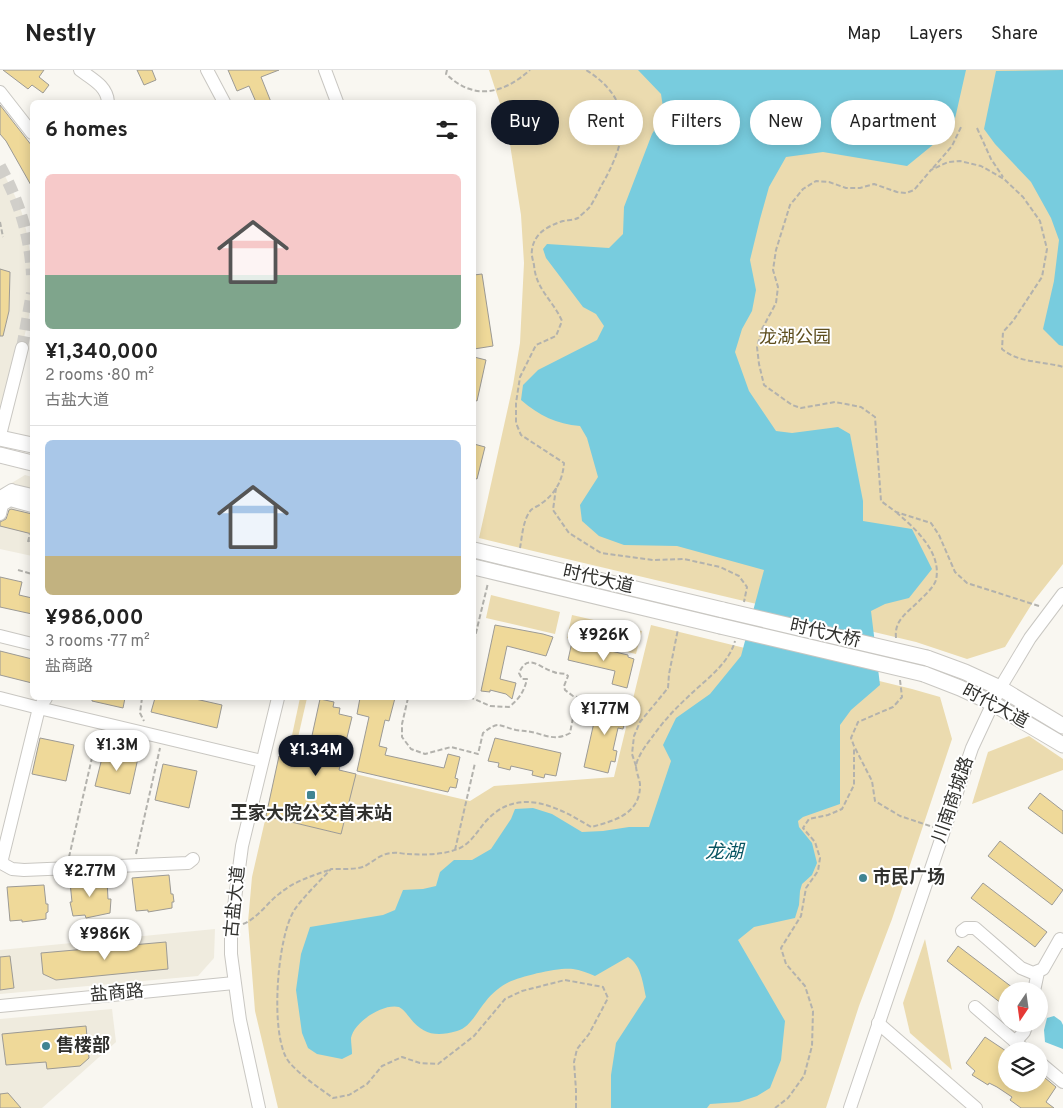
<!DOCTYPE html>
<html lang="en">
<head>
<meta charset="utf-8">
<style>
  body { margin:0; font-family:Overpass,"Noto Sans SC",sans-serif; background:#f2f2f2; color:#222; height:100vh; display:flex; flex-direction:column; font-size:19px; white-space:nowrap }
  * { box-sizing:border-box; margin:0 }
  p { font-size:16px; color:#767676 }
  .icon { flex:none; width:28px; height:28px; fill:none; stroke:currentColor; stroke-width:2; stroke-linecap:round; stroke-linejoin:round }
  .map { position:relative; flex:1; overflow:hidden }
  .details { position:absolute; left:30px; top:30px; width:446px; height:600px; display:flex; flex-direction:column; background:#fff; border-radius:8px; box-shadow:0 2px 12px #0003 }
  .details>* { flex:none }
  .banner { position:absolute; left:491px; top:30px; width:475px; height:45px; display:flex; gap:10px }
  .needle { width:32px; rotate:193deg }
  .fabs { position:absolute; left:998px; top:912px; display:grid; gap:10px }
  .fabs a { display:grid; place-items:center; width:50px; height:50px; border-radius:50%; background:#fff; box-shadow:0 2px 12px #0003; font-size:25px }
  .price { position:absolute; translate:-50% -42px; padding:0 11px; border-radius:18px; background:#fff; color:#222; font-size:16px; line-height:32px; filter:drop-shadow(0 1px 2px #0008) }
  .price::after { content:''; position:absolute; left:50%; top:30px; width:15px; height:11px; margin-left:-8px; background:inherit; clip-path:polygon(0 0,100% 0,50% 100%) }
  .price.on { background:#111827; color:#fff }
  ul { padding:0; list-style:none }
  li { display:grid; align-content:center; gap:10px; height:265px; padding:0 15px }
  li+li { border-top:1px solid #e0e0e0 }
  li span { display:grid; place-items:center; height:155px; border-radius:8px; color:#555 }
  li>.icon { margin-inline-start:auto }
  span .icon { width:90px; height:90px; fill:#fffc; stroke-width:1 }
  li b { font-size:21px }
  h2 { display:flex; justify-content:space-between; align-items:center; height:60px; padding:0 15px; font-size:21px }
  .tag { padding:0 18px; border-radius:22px; background:#fff; box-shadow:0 2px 12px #0003; font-size:18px; line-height:45px }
  .tag.on { background:#111827; color:#fff }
  header { display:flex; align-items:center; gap:30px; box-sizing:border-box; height:70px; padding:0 25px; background:#fff; border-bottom:1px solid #e0e0e0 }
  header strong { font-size:24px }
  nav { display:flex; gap:28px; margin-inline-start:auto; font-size:18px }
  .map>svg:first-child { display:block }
  .built { fill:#efebde }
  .green { fill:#ebdbaf }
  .water { fill:#78ccde }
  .building { fill:#efd999; stroke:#9c9a95 }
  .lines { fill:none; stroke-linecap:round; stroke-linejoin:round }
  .minor-tunnel { stroke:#d1cfca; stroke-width:12; stroke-dasharray:12 6; stroke-linecap:butt }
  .minor-casing { stroke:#c9c7c2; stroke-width:14 }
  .major-casing { stroke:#c9c7c2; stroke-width:17 }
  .path { stroke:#b3b2ad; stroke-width:2; stroke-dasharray:5 2.5; stroke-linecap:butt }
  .minor { stroke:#fff; stroke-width:12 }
  .major { stroke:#fff; stroke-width:15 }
  .major-bridge-casing { stroke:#c9c7c2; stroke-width:17; stroke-linecap:butt }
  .major-bridge { stroke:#fff; stroke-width:15 }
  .poi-dot { fill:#408492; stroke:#fff; stroke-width:2 }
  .labels { text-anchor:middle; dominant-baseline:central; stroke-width:4; stroke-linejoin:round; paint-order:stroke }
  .park-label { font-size:18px; fill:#5e4e1e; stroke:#fff }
  .street-label { font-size:18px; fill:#31312e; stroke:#fff }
  .poi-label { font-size:18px; font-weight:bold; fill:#31312e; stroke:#fff; text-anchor:start }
  .water-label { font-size:19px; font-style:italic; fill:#085461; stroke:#fff }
</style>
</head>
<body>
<header>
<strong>Nestly</strong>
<nav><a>Map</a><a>Layers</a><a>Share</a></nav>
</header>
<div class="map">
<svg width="1063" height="1038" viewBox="0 0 1063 1038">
  <rect width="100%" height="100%" fill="#f9f7f1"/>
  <!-- built -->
  <g class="built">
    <path d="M0,96L15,126L22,143L27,164L32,195V211L29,246L5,352L0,351Z"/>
    <path d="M25,405L32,407V486L0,479V420Z"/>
    <path d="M215,859L214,888L198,906L0,924V880Z"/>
    <path d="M112,939L116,972L42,1038H0V949Z"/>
  </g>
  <!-- green -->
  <g class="green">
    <path d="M489,0H1063V494L1033,532L1005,577L967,589L916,572L479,468L513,315L520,273L524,193L521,145L507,55Z"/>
    <path d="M491,525L560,542L555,564L486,548Z"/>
    <path d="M572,545L642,561L636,584L567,568Z"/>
    <path d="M651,555L912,619L940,627L952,669L892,849L859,936L826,1038H278L255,941L248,852L252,807L266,746L341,764L355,704L470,731L494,716L614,707Z"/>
    <path d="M300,628H307L294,685L291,686L288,684Z"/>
    <path d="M1029,666L1063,689V700L972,734L988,682Z"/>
    <path d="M925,869L952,1000L910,963L903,933Z"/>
  </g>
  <!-- water -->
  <g class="water">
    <path d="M638,0H966L954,53L945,65L907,96L823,82L786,87L769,117L760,149L750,190L756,220L752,241L742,259L735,282L749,321L776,361L792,363L838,357L850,364L863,431V451L912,459L932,499L909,528L885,534L871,541L880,615L851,640L840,655V734L803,747L798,751L799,757L812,773L817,793L812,805L802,814L800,821L799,835L795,848L754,857L738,870L785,951L781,990L770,1018L757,1026L739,1032L710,1034L707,1038H611V1005L616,973L646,927C643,914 641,894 628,887L595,906C588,903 580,900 573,899C559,897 522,906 509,912C502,915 491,924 486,931C477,941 471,957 457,961C437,967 423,965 410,948C407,944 403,939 399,937C383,933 354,952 351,968C351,973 352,979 352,984L342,989L317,984L308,978L302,963L296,920L301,884L310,857L383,845L395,840L403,820L423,819L436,816L440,802L454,790H472L491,779L511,749L515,739L533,738L552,744L582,762L603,761L629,757H649L671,691L663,675L676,648L710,624L741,586L764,500L677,476L624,475L599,466L582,451L580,435L598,407L587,368L580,356C556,354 540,346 521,330L523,315L538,300L597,270L604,256L596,244L583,237L546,188L543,179L547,174L609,178L623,164L624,137L652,64L664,44L661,24Z"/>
    <path d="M1063,0V276L1059,275L1043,259L1054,211L1059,170L1051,148L1031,112L995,74L984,59L996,1Z"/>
    <path d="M1054,946L1061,951L1063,955V979L1045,972L1044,960L1047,948Z"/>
  </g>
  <!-- building -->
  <g class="building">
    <path d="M3,0H44L39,7L49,15L43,23L32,15L28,19Z"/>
    <path d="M137,0H152L156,10L144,15Z"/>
    <path d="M228,0H279L261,7L271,32H256L249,16L237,21Z"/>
    <path d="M0,35L32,76V117L6,71L0,64Z"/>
    <path d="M0,199L10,202L9,241L3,266H0Z"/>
    <path d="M482,204L493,276L474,279V205Z"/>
    <path d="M474,287L486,290L477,331L474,330Z"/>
    <path d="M474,374L485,377L477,409L474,408Z"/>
    <path d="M11,439L32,444V464L0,456V452L6,449L9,440Z"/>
    <path d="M0,507L22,512L19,525L32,528V544L0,537Z"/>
    <path d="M495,555L543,564L553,567L546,586L507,576L500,609L516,613L512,629L506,624L490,620V622L481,621Z"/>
    <path d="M572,572L628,585V587L634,589L627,618L612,614L615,601L568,590Z"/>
    <path d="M0,581L32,589V613L0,605Z"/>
    <path d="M92,628H125L123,638L92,631Z"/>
    <path d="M155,628H191L222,635L217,658L151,642Z"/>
    <path d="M360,628H395L389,651L385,650L379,676L387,678L385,685L444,698L448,684L460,687L455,708L458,709L456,718L450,717L448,722L357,701L369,647L357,644Z"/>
    <path d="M320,629L334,632L333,637L340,638L339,644L352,647L339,700L356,704L341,764L266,746L279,686L306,693Z"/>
    <path d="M599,630L624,635L622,646L626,647L623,659L618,658L613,680L617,681L615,692L611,691L608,703L584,697Z"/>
    <path d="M40,668L74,675L66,711L32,704Z"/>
    <path d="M495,668L561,683L556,706L545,704L544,708L532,705L533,701L511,696L510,700L498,697L499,693L488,691Z"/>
    <path d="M104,680L138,688L130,724L95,716Z"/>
    <path d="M163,694L197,701L189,738L155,730Z"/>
    <path d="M1040,723L1063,741V764L1028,738Z"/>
    <path d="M1000,771L1063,820L1052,835L988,786Z"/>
    <path d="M169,805L171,824H173L174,832H172V838L148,842V840L136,841L132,808Z"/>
    <path d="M107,810L108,829H111L110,843L86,848L85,845L73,846L70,832H72L70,812Z"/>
    <path d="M983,813L1047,862L1035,877L971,828Z"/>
    <path d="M44,815L46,834H48V842L46,843V849L22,852V850L10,851L7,817Z"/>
    <path d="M166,872L168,899L56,910L43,904L41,883Z"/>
    <path d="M958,876L1017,921H1006V937L947,891Z"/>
    <path d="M10,886L14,918L0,920V887Z"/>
    <path d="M86,956L89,988L80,996L47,999L46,992L6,995L2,964Z"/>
    <path d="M985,967L1006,981V999L1003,1004L1006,1006V1014H1039V1003L1056,1017L1046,1032L1054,1038H1021L1010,1030L1012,1027L997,1017L989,1013L988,1015L972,1005L975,1001L966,993Z"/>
    <path d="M8,1023L21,1038H0V1024Z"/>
  </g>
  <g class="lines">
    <!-- minor-tunnel -->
    <g class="minor-tunnel">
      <path d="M0,96C19,131 30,166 32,205"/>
      <path d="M22,278L32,223"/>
    </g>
    <!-- minor casing -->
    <g class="minor-casing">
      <g id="minor">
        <path d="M80,0C92,9 107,16 108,32"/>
        <path d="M207,0L224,32"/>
        <path d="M325,0L337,32"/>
        <path d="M0,22L32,63"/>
        <path d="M0,365L22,278"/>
        <path d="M0,432L2,426L12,420L13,422L15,421L32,425"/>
        <path d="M0,444L2,435L10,430L32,436"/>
        <path d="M0,566L32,574"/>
        <path d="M0,628L39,638L46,628"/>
        <path d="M193,789L188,793L24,800L12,799L3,794L2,789L39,638L262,691"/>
        <path d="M962,861L966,858H975L1021,898L1033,903L1043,899L1060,869L1063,872"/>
        <path d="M1034,921L1038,902"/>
        <path d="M0,936L234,913"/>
        <path d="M975,937L1026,981"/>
        <path d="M878,953L976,1038"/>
        <path d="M1015,972L1024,962L1027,954"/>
        <path d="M1039,992L1063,1012"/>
        <path d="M259,1038L240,950L231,884V859L242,776L278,628"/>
        <path d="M850,1038L972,678L1000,618L1030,568L1063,524"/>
      </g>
    </g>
    <!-- major casing -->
    <g class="major-casing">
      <g id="major">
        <path d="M0,368L32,375"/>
        <path d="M0,385L32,393"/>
        <path d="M474,480L723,540"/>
        <path d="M474,497L720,556"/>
        <path d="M927,588L965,602L1000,618L1063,656"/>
        <path d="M924,604L960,618L992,633L1063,675"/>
      </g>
    </g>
    <!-- path -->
    <g class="path">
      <path d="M447,0L446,4C474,31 503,24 530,0"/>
      <path d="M977,58L991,89L1003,107"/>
      <path d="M933,98L952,76L962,55"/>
      <path d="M0,152L3,167"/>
      <path d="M556,418L553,440L569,463L601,483L653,490L684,489L720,497L739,506L747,517L744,532"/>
      <path d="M28,472L30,463"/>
      <path d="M30,472L32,464"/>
      <path d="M520,478C522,467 523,449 531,440C534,437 539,436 542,433C556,423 563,409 564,393L521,365L516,353V333L520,307L536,275L556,266L562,251C553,230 536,220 534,195C533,190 531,185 532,180C534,163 548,156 563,151C568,150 574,150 578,148C581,145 586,141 589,138C595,130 599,119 604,111C628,67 634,30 586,0"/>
      <path d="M18,500L32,504"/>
      <path d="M1039,536L967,513L955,502L939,465L931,453L896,442L881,431L875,347L861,337L835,332L801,338L792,335L764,315L759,294L757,277L762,259L776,233L778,217L773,200L776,180L790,135L803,119L816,111L829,112L846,118H860L874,114L897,122L906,123L914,120L931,100L948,92L960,91L981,96L1004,109L1023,127L1040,151L1047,179L1042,207L1013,251L1003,262L1002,279C1018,293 1043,291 1063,297"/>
      <path d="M896,568C894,550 907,543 919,531C924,526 934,517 936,510C942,483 916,459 897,443"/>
      <path d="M474,571L488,513"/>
      <path d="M900,610L902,627L893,637L858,652L851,668L854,676L872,711L875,731L900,746L933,757"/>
      <path d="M142,628L140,643L144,651"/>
      <path d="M408,628L402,654V667L411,679L425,684L451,677L478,684L483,663C500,650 498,656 516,660C523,661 529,661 536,663C549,667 558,670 570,663L577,627L573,626L565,620L564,616L568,606L566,604C562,603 558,604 554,602C539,598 528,582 519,603L522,609H527C524,622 519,629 509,637L490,636L472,628"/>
      <path d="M636,696L632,684L634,666L640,652L668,618L669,604L678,559"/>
      <path d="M455,780L475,693"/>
      <path d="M136,784L160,678"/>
      <path d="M69,787L98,662"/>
      <path d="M243,854C258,848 267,833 279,824C293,812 311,806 329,800"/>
      <path d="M576,1038V1020L574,992L577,979L589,964L608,928L603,917L565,910L522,921L505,929L474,966L438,994L420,993L402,987L382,996L367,1014L349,1025L333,1028C318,1017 301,1006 289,992C269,967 277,865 295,839C305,825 319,812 331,799C341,799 356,800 365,796C374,791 382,783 392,783C397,782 403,784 408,784C425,785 444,785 460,778C472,772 478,760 487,750C519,716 558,737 591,757C614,751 641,744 640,714C639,708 636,701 636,696C637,687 648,672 653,666C664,650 678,636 692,623C708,608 729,593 735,571"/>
      <path d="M775,1038L788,1028L804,1006L812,976L813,941L805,916L786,894L781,878L801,846L806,818L818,801L820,788L815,772L803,758L809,749L828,745L842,739L854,715V679"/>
    </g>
    <!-- minor -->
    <use href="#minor" class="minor"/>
    <!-- major -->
    <use href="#major" class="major"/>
    <!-- major-bridge casing -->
    <g class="major-bridge-casing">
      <g id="major-bridge">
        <path d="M723,540L927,588"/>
        <path d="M720,556L924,604"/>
      </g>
    </g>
    <!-- major-bridge -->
    <use href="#major-bridge" class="major-bridge"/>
  </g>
  <!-- markers -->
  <g class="poi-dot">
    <rect x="306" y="720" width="10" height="10" rx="2.5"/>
    <circle cx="863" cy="808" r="5"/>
    <circle cx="46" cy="976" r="5"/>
  </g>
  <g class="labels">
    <!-- park labels -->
    <g class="park-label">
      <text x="795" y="268">龙湖公园</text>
    </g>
    <!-- street labels -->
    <g class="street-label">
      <text transform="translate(598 510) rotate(13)">时代大道</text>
      <text transform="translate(825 564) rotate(13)">时代大桥</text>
      <text transform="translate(995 637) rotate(28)">时代大道</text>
      <text transform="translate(954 730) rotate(-71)">川南商城路</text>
      <text transform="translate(236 832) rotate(-84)">古盐大道</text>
      <text transform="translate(117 924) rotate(-5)">盐商路</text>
    </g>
    <!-- poi labels -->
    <g class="poi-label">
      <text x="311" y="744" text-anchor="middle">王家大院公交首末站</text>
      <text x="873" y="808">市民广场</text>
      <text x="56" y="976">售楼部</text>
    </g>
    <!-- water labels -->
    <g class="water-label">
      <text x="724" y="783">龙湖</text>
    </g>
  </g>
</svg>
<div class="fabs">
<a><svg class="needle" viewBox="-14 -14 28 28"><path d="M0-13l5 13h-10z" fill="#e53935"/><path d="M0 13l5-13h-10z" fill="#767676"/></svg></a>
<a><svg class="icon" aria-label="layers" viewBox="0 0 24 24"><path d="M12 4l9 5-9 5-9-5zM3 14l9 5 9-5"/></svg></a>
</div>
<b class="price" style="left:604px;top:592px">¥926K</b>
<b class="price" style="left:605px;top:666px">¥1.77M</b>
<b class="price" style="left:117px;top:702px">¥1.3M</b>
<b class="price on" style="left:316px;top:707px">¥1.34M</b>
<b class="price" style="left:90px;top:828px">¥2.77M</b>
<b class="price" style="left:105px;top:891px">¥986K</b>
<div class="banner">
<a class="tag on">Buy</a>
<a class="tag">Rent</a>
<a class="tag">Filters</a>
<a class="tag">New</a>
<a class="tag">Apartment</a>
</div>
<section class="details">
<h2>6 homes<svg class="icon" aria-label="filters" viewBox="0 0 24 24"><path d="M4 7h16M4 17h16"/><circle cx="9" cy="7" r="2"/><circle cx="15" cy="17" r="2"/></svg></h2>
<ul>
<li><span style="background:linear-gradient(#f6c9c9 65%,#7fa58c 0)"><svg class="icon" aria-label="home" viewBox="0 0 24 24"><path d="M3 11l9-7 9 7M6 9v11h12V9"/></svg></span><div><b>¥1,340,000</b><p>2 rooms · 80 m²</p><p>古盐大道</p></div></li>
<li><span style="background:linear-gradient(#a9c7e8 75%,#c2b280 0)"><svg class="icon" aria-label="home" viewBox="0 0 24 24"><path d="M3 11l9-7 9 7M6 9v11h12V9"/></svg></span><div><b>¥986,000</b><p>3 rooms · 77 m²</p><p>盐商路</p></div></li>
</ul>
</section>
</div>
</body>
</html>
